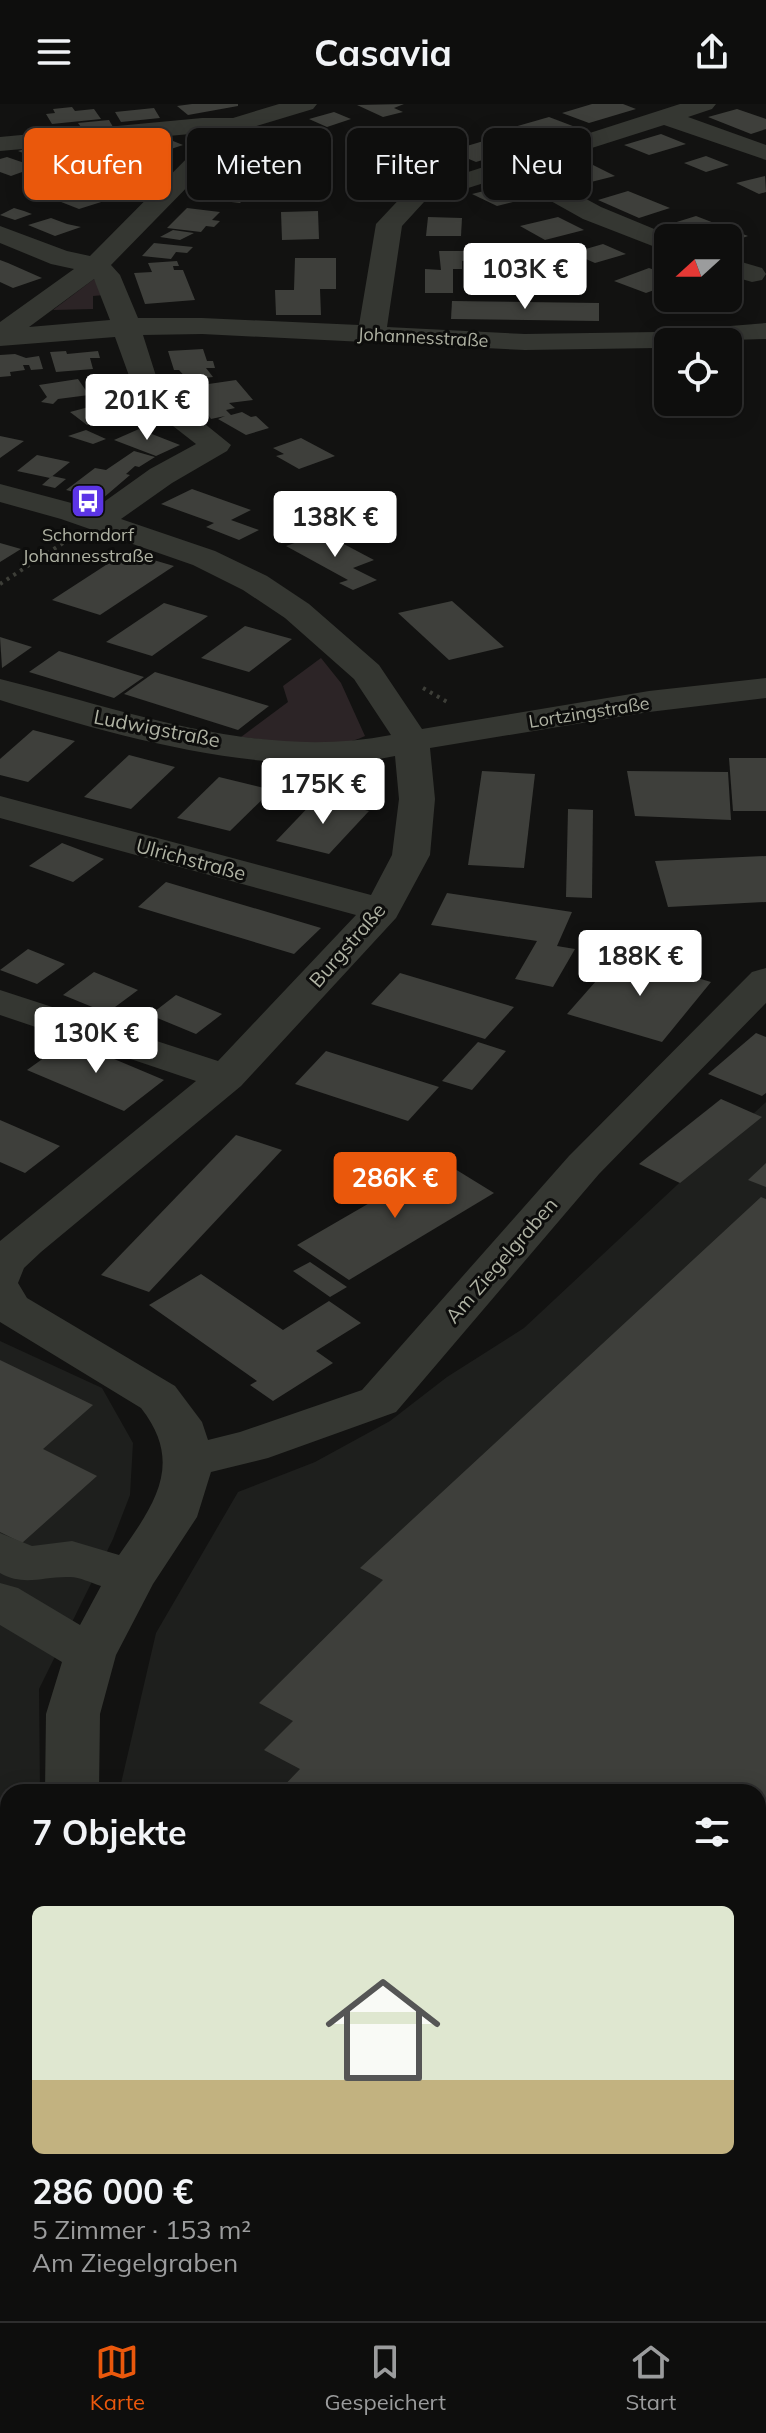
<!DOCTYPE html>
<html lang="de">
<head>
<meta charset="utf-8">
<style>
  body { margin:0; font-family:Mulish,sans-serif; background:#171716; color:#f1f3f6; height:100vh; display:flex; flex-direction:column; font-size:30px; white-space:nowrap }
  * { box-sizing:border-box; margin:0 }
  p { font-size:26px; color:#9b9c9d }
  .icon { flex:none; width:44px; height:44px; fill:none; stroke:currentColor; stroke-width:2; stroke-linecap:round; stroke-linejoin:round }
  .map { position:relative; flex:1; overflow:hidden }
  .sheet { position:absolute; left:0px; top:1680px; width:766px; height:538px; display:flex; flex-direction:column; background:#0e0e0d; border-radius:24px 24px 0 0; box-shadow:0 4px 20px #0003,0 0 0 2px #2e2e2e }
  .sheet>* { flex:none }
  .banner { position:absolute; left:24px; top:24px; width:718px; height:72px; display:flex; gap:16px }
  .needle { width:52px; rotate:249deg }
  .tools { position:absolute; left:654px; top:120px; display:grid; gap:16px }
  .tools a { display:grid; place-items:center; width:88px; height:88px; border-radius:12px; background:#0e0e0d; box-shadow:0 4px 20px #0003,0 0 0 2px #2e2e2e; font-size:40px }
  .price { position:absolute; translate:-50% -68px; padding:0 18px; border-radius:8px; background:#fff; color:#222; font-size:26px; line-height:52px; filter:drop-shadow(0 2px 4px #0008) }
  .price::after { content:''; position:absolute; left:50%; top:48px; width:24px; height:18px; margin-left:-12px; background:inherit; clip-path:polygon(0 0,100% 0,50% 100%) }
  .price.current { background:#ea580c; color:#fff }
  ul { padding:0; list-style:none }
  li { display:grid; align-content:center; gap:16px; height:424px; padding:0 32px }
  li+li { border-top:2px solid #2e2e2e }
  li span { display:grid; place-items:center; height:248px; border-radius:12px; color:#555 }
  li>.icon { margin-inline-start:auto }
  span .icon { width:144px; height:144px; fill:#fffc; stroke-width:1 }
  li b { font-size:34px }
  h2 { display:flex; justify-content:space-between; align-items:center; height:96px; padding:0 32px; font-size:34px }
  .chip { padding:0 28px; border-radius:12px; background:#0e0e0d; box-shadow:0 4px 20px #0003,0 0 0 2px #2e2e2e; font-size:28px; line-height:72px }
  .chip.current { background:#ea580c; color:#fff }
  header { display:flex; justify-content:space-between; align-items:center; height:104px; padding:0 32px; background:#0e0e0d; font-size:36px; font-weight:700 }
  .tabs { display:flex; justify-content:space-around; align-items:center; height:112px; border-top:2px solid #2e2e2e; background:#0e0e0d; font-size:22px; color:#9b9c9d }
  .tabs a { display:grid; justify-items:center; gap:4px }
  .tabs .current { color:#ea580c }
  .map>svg:first-child { display:block }
  .built { fill:#1e1f1d }
  .green { fill:#2c2426 }
  .building { fill:#3e3f3b }
  .lines { fill:none; stroke-linecap:round; stroke-linejoin:round }
  .path { stroke:#3d3e38; stroke-width:4; stroke-dasharray:3 5; stroke-linecap:butt }
  .minor { fill:#353732; fill-rule:evenodd }
  .rail { stroke:#50524b; stroke-width:8; stroke-dasharray:13 10; stroke-linecap:butt }
  .labels { text-anchor:middle; dominant-baseline:central; stroke-width:6; stroke-linejoin:round; paint-order:stroke }
  .far-street-label { font-size:18px; fill:#afb2a3; stroke:#0d0d0c }
  .far-poi-label { font-size:18px; fill:#afb2a3; stroke:#0d0d0c }
  .street-label { font-size:20px; fill:#afb2a3; stroke:#0d0d0c }
</style>
</head>
<body>
<header><svg class="icon" aria-label="menu" viewBox="0 0 24 24"><path d="M4 6h16M4 12h16M4 18h16"/></svg>Casavia<svg class="icon" aria-label="share" viewBox="0 0 24 24"><path d="M12 15V3M7 8l5-5 5 5M5 13v7h14v-7"/></svg></header>
<div class="map">
<svg width="766" height="2217" viewBox="0 0 766 2217">
  <rect width="100%" height="100%" fill="#121211"/>
  <!-- built -->
  <g class="built">
    <path d="M766,998V2164L758,2160V1688H119L156,1529L238,1388L315,1358L390,1317L447,1273L524,1224Z"/>
    <path d="M0,1237L102,1284L133,1339L130,1391L113,1435L39,1585L40,1688H8V1931L0,1925Z"/>
    <path d="M337,2210H524L530,2217H345Z"/>
  </g>
  <!-- green -->
  <g class="green">
    <path d="M94,175L104,191L93,192V205L53,206Z"/>
    <path d="M321,554L341,579L365,632C326,650 282,637 241,633L288,598L283,582Z"/>
  </g>
  <!-- building -->
  <g class="building">
    <path d="M192,0H238V2L188,11L177,2Z"/>
    <path d="M404,0L394,4L403,8L383,13L357,1Z"/>
    <path d="M592,0H623L636,5L589,19L562,9Z"/>
    <path d="M72,3L75,7L94,5L101,15L52,20L46,10L55,9L53,5Z"/>
    <path d="M154,4L160,14L121,18L115,8Z"/>
    <path d="M737,5L766,15V25L751,30L708,13Z"/>
    <path d="M334,8L351,15L327,23L309,15Z"/>
    <path d="M549,13L578,24L532,38L504,26Z"/>
    <path d="M109,16L113,23L83,26L78,19Z"/>
    <path d="M289,23L314,29L292,39L268,33Z"/>
    <path d="M661,30L686,40L649,51L624,41Z"/>
    <path d="M163,33L183,41L147,53L127,45Z"/>
    <path d="M497,33L523,44L476,58L450,47Z"/>
    <path d="M34,42L52,49L36,54L18,47Z"/>
    <path d="M79,44L100,52L72,63L51,52Z"/>
    <path d="M246,49L277,53L262,66L226,61Z"/>
    <path d="M129,51L143,57L118,61L109,58Z"/>
    <path d="M430,52L455,63L411,76L418,79L375,92L347,80Z"/>
    <path d="M706,52L729,61L706,68L684,59Z"/>
    <path d="M7,53L36,63L11,72L0,68V55Z"/>
    <path d="M585,57L615,72L583,80L552,65Z"/>
    <path d="M127,61L146,68L115,79L95,71Z"/>
    <path d="M231,63L254,66L236,81L255,83L240,99L196,94Z"/>
    <path d="M765,72L766,88L759,90L736,79Z"/>
    <path d="M82,81L114,94L79,105L56,96L75,90L66,86Z"/>
    <path d="M500,83L525,95L497,102L472,90Z"/>
    <path d="M628,87L670,104L639,114L598,96Z"/>
    <path d="M14,104L24,107L32,110L15,116L0,111Z"/>
    <path d="M187,104L220,108L212,116L220,117L214,123L206,122L201,128L167,124Z"/>
    <path d="M318,107L319,135L282,136L281,108Z"/>
    <path d="M696,112L748,132L728,139V134H698L667,121Z"/>
    <path d="M428,113L462,114L461,132H426Z"/>
    <path d="M558,113L584,126L545,136L520,122Z"/>
    <path d="M51,114L67,120L81,123L55,132L28,121Z"/>
    <path d="M173,126L194,129L180,136L160,133Z"/>
    <path d="M154,139L193,143L187,149L176,148L171,155L142,152Z"/>
    <path d="M603,140L626,150L595,159L572,149Z"/>
    <path d="M439,147H472L474,156L462,157V165H453V189H425V165L441,166Z"/>
    <path d="M295,154H336V185H320L321,211H276L275,186H294Z"/>
    <path d="M0,156L8,159L42,174L13,184L0,178Z"/>
    <path d="M177,157L179,162H173L174,166H183L195,196L145,200L134,169L152,168L148,159Z"/>
    <path d="M649,164L668,171V181L646,189L614,177Z"/>
    <path d="M728,191L739,195L710,206L683,196L728,194Z"/>
    <path d="M452,197L599,199V217L451,215Z"/>
    <path d="M203,245L207,257H213L215,264H206L213,273L188,276L179,266H174L168,247Z"/>
    <path d="M66,247L67,250L98,247L100,254H90L93,265L56,268L50,248Z"/>
    <path d="M15,250L26,254L39,252L43,265L31,266L29,261H23L25,266L10,268L11,272L0,273V251Z"/>
    <path d="M78,275L89,291L58,295L53,300L41,298L47,293L39,281Z"/>
    <path d="M236,276L253,296L229,299L235,304L226,306L231,311L242,308L251,313L256,312L269,324L246,331L218,315L225,312L211,315L188,283Z"/>
    <path d="M121,280L125,285L117,286L121,292L98,295L94,289L102,288L98,283Z"/>
    <path d="M100,300L111,309L117,307L123,312L87,321L70,308Z"/>
    <path d="M139,325L180,341L156,352L114,336Z"/>
    <path d="M86,326L106,335L93,340L68,332Z"/>
    <path d="M0,332L24,337L0,354Z"/>
    <path d="M301,334L335,352L299,365L276,352L284,350L273,344Z"/>
    <path d="M134,347L155,353L139,363L135,362L126,370L130,371L102,395L66,386L95,364L106,366Z"/>
    <path d="M37,351L70,358L50,374L17,367Z"/>
    <path d="M52,372L66,375L55,384L42,381Z"/>
    <path d="M192,385L251,406L231,416L259,426L239,436L206,423L214,419L161,400Z"/>
    <path d="M323,429L374,456L353,464L377,476L353,486L339,479L348,476L286,442Z"/>
    <path d="M0,439L21,445L0,458Z"/>
    <path d="M126,448L174,462L100,511L52,496Z"/>
    <path d="M452,497L504,543L449,556L398,509Z"/>
    <path d="M164,499L208,512L152,552L106,538Z"/>
    <path d="M245,522L292,535L249,568L201,554Z"/>
    <path d="M0,533L32,543L2,564Z"/>
    <path d="M59,547L102,560L144,573L114,594L29,568Z"/>
    <path d="M155,568L223,588L269,602L238,626L124,590Z"/>
    <path d="M33,626L75,637L28,678L0,671V655Z"/>
    <path d="M129,651L175,663L131,705L84,693Z"/>
    <path d="M729,654H766V707H733Z"/>
    <path d="M482,667L535,670L524,764L468,761Z"/>
    <path d="M627,667L728,668L731,716L635,712Z"/>
    <path d="M219,673L272,686L230,727L177,714Z"/>
    <path d="M317,694L369,707L329,750L276,737Z"/>
    <path d="M568,705L593,706L592,794L566,793Z"/>
    <path d="M62,739L104,755L73,778L29,762Z"/>
    <path d="M766,752V798L668,803L655,757Z"/>
    <path d="M166,778L321,824L294,850L138,803Z"/>
    <path d="M447,789L572,808L557,842L575,845L553,883L515,875L537,837L431,821Z"/>
    <path d="M28,845L65,860L37,880L0,866Z"/>
    <path d="M619,851L711,878L662,938L567,910Z"/>
    <path d="M94,868L138,886L107,909L63,891Z"/>
    <path d="M400,869L514,903L485,935L371,900Z"/>
    <path d="M176,891L222,910L196,930L150,911Z"/>
    <path d="M756,929L766,933V989L762,992L708,970Z"/>
    <path d="M69,936L164,976L124,1007L27,966Z"/>
    <path d="M478,938L506,947L472,986L442,977Z"/>
    <path d="M326,947L439,983L408,1017L295,980Z"/>
    <path d="M721,995L762,1013L680,1079L639,1060Z"/>
    <path d="M0,1016L60,1042L25,1069L0,1058Z"/>
    <path d="M236,1031L282,1046L149,1188L101,1171Z"/>
    <path d="M442,1057L494,1089L349,1176L297,1141Z"/>
    <path d="M766,1059V1083L748,1076Z"/>
    <path d="M761,1093L766,1095V2027L758,2038V1688H278L300,1665L264,1646L293,1617L259,1599L383,1476L360,1464Z"/>
    <path d="M310,1158L347,1183L330,1193L293,1167Z"/>
    <path d="M201,1170L283,1226L329,1197L361,1219L316,1247L333,1259L273,1297L250,1281L257,1277L149,1201Z"/>
    <path d="M0,1256L93,1301L43,1345L97,1372L22,1439L0,1428Z"/>
    <path d="M8,2138V2185L0,2181V2149Z"/>
    <path d="M61,2210H124L119,2217H75Z"/>
  </g>
  <g class="lines">
    <!-- path -->
    <g class="path">
      <path d="M0,480L63,439"/>
      <path d="M423,584L449,599"/>
    </g>
    <!-- minor -->
    <g class="minor">
      <path d="M279,0H317L313,5L243,26L111,161L120,171L138,214H202L359,221L376,120L406,88L680,0H716L712,5L688,13L766,41V56L664,21L529,64L601,103L676,134H668V148L583,115L506,72L424,98L402,122L387,223L525,230L657,228L766,219V235L668,238V244H657L525,246L202,230L143,231L156,272L184,303L231,341L227,347L172,379L121,415L215,447L267,472L309,500L379,561L422,625L649,587L766,574V594L649,608L430,644L435,695L430,751L396,814L241,982L41,1148L24,1164L18,1179L27,1194L175,1282L202,1318L208,1336L240,1328L362,1286L569,1052L752,868L766,864V899L599,1070L396,1308L268,1354L211,1368L197,1413L153,1480L116,1551L100,1610L99,1688H45L46,1610L62,1558L0,1521V1479L18,1484L80,1521L101,1482C91,1479 80,1473 70,1473C43,1472 25,1483 0,1469V1429L32,1442L72,1437L119,1451C154,1401 185,1360 141,1304L0,1218V1137L196,977L0,911V886L218,957L356,811L0,714V692L371,791L392,751L399,695L395,652C276,678 115,632 0,596V575C126,606 259,657 391,631L354,575L285,514L243,486L193,461L61,415L0,398V380L94,405L150,365L196,340L164,315L132,280L115,233L0,242V218L74,165L51,160L0,139V122L67,147L90,152L213,28L0,47V33L202,14H233ZM94,175L110,216L29,223Z"/>
      <path d="M728,154L762,164L766,170L762,176L752,178L728,171Z"/>
      <path d="M564,2210H635L638,2217H567Z"/>
    </g>
    <!-- rail -->
    <g class="rail">
      <path d="M0,1863L8,1869"/>
      <path d="M0,1910L8,1916"/>
      <path d="M370,2210L378,2217"/>
      <path d="M432,2210L441,2217"/>
    </g>
  </g>
  <!-- icons -->
  <defs>
    <g id="bus-square" transform="scale(1.8)"><rect x="-9" y="-9" width="18" height="18" rx="4" fill="#5c35e6" stroke="#0d0d0c"/><path d="M-5-6H5V4H4V6H2V4H-2V6H-4V4H-5ZM-3.5-4V0h7V-4ZM-3.5 1.2v1.5H-2V1.2ZM2 1.2v1.5H3.5V1.2Z" fill="#fff"/></g>
  </defs>
  <g fill-rule="evenodd">
    <use href="#bus-square" x="88" y="397"/>
  </g>
  <g class="labels">
    <!-- far-street labels -->
    <g class="far-street-label">
      <text transform="translate(423 233) rotate(3)">Johannesstraße</text>
      <text transform="translate(589 608) rotate(-9)">Lortzingstraße</text>
    </g>
    <!-- far-poi labels -->
    <g class="far-poi-label">
      <text x="88" y="430">Schorndorf<tspan x="88" dy="21">Johannesstraße</tspan></text>
    </g>
    <!-- street labels -->
    <g class="street-label">
      <text transform="translate(157 624) rotate(11)">Ludwigstraße</text>
      <text transform="translate(191 755) rotate(15)">Ulrichstraße</text>
      <text transform="translate(347 841) rotate(-49)">Burgstraße</text>
      <text transform="translate(501 1156) rotate(-49)">Am Ziegelgraben</text>
    </g>
  </g>
</svg>
<div class="tools">
<a><svg class="needle" viewBox="-14 -14 28 28"><path d="M0-13l5 13h-10z" fill="#e53935"/><path d="M0 13l5-13h-10z" fill="#9b9c9d"/></svg></a>
<a><svg class="icon" aria-label="locate" viewBox="0 0 24 24"><circle cx="12" cy="12" r="6"/><path d="M12 2v4M12 18v4M2 12h4M18 12h4"/></svg></a>
</div>
<b class="price" style="left:525px;top:207px">103K €</b>
<b class="price" style="left:147px;top:338px">201K €</b>
<b class="price" style="left:335px;top:455px">138K €</b>
<b class="price" style="left:323px;top:722px">175K €</b>
<b class="price" style="left:640px;top:894px">188K €</b>
<b class="price" style="left:96px;top:971px">130K €</b>
<b class="price current" style="left:395px;top:1116px">286K €</b>
<div class="banner">
<a class="chip current">Kaufen</a>
<a class="chip">Mieten</a>
<a class="chip">Filter</a>
<a class="chip">Neu</a>
</div>
<section class="sheet">
<h2>7 Objekte<svg class="icon" aria-label="filters" viewBox="0 0 24 24"><path d="M4 7h16M4 17h16"/><circle cx="9" cy="7" r="2"/><circle cx="15" cy="17" r="2"/></svg></h2>
<ul>
<li><span style="background:linear-gradient(#dfe7d0 70%,#c2b280 0)"><svg class="icon" aria-label="home" viewBox="0 0 24 24"><path d="M3 11l9-7 9 7M6 9v11h12V9"/></svg></span><div><b>286 000 €</b><p>5 Zimmer · 153 m²</p><p>Am Ziegelgraben</p></div></li>
</ul>
</section>
</div>
<nav class="tabs">
<a class="current"><svg class="icon" aria-label="map" viewBox="0 0 24 24"><path d="M3 6l6-2 6 2 6-2v14l-6 2-6-2-6 2zM9 4v14M15 6v14"/></svg>Karte</a>
<a><svg class="icon" aria-label="saved" viewBox="0 0 24 24"><path d="M7 4h10v16l-5-4-5 4z"/></svg>Gespeichert</a>
<a><svg class="icon" aria-label="home" viewBox="0 0 24 24"><path d="M3 11l9-7 9 7M6 9v11h12V9"/></svg>Start</a>
</nav>
</body>
</html>
